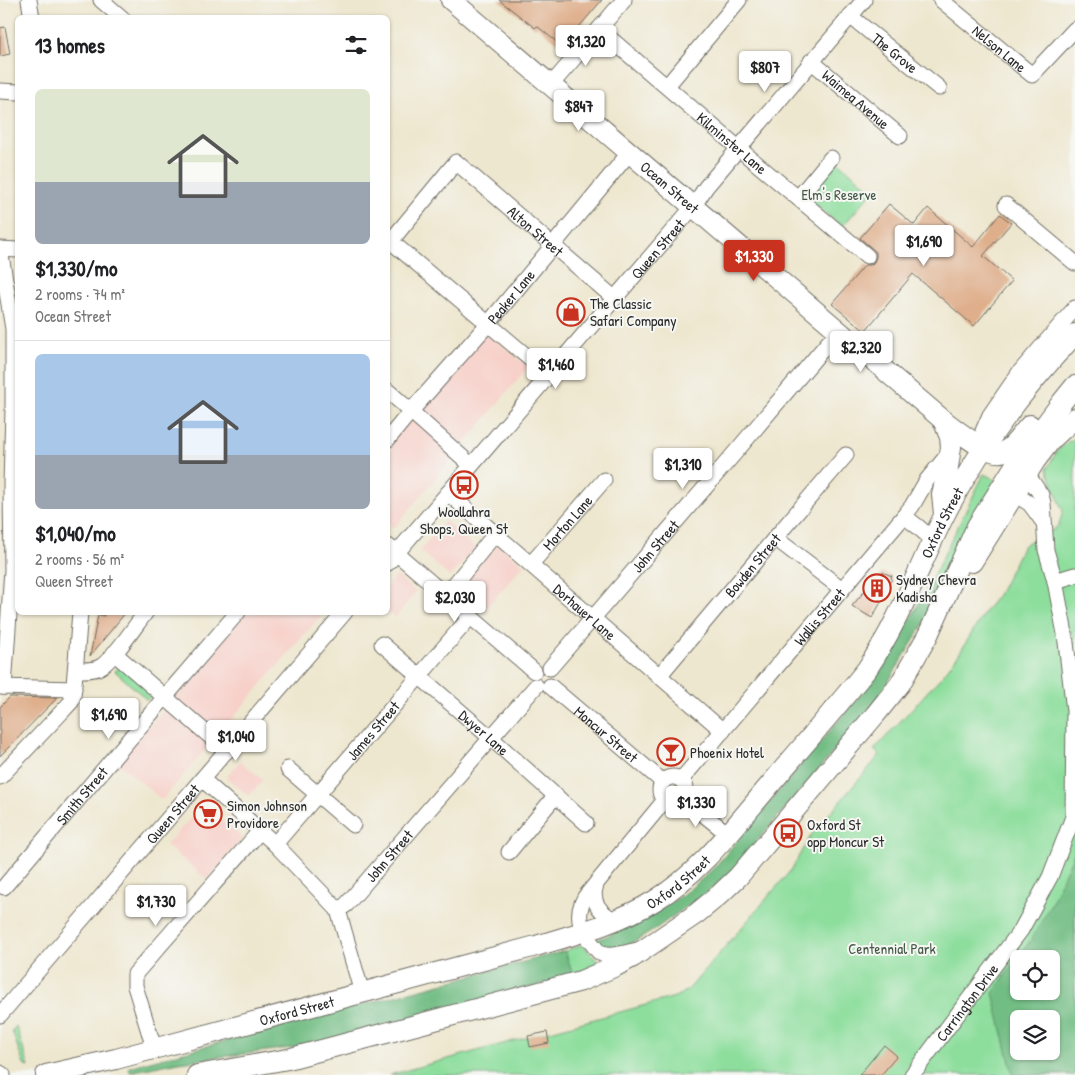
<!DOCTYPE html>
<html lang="en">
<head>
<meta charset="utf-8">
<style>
  body { margin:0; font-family:"Patrick Hand",sans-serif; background:#f2f2f2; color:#202124; height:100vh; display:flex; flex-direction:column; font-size:19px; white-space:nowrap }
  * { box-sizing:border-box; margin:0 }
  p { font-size:16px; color:#757577 }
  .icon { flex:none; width:28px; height:28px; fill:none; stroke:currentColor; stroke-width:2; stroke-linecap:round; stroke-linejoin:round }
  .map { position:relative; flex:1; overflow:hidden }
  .details { position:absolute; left:15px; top:15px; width:375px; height:600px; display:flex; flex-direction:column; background:#fff; border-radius:8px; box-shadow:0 1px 4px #0004 }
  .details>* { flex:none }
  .controls { position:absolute; left:1010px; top:950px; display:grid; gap:10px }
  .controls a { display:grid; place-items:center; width:50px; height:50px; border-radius:8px; background:#fff; box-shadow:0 1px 4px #0004; font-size:25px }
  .price { position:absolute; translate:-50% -42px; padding:0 11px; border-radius:5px; background:#fff; color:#222; font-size:16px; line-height:32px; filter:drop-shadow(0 1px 2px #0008) }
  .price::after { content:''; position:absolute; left:50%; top:30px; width:15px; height:11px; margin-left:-8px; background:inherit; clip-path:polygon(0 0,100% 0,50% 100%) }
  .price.selected { background:#c8321e; color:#fff }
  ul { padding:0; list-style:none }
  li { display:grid; align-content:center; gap:10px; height:265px; padding:0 20px }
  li+li { border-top:1px solid #e0e0e0 }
  li span { display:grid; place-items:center; height:155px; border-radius:8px; color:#555 }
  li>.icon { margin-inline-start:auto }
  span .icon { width:90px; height:90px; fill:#fffc; stroke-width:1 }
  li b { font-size:21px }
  h2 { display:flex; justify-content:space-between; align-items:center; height:60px; padding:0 20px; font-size:21px }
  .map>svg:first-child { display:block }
  .built { fill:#f7d0c9 }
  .green { fill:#8dde9d; stroke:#5c8464; fill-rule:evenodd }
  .forest { fill:#72bd84; stroke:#4e7458; fill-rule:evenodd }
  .building { fill:#dfaf8c }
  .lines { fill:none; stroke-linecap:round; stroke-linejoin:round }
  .minor-casing { stroke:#6f6d64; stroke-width:17 }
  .major-casing { stroke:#6f6d64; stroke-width:22 }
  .minor { stroke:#fff; stroke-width:15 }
  .major { stroke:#fff; stroke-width:20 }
  .labels { text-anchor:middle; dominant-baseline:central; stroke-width:4; stroke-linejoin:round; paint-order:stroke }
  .street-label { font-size:15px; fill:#2b2b2b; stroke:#f6f6f2 }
  .park-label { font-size:15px; fill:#445848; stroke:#f6f6f2 }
  .poi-label { font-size:15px; fill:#2b2b2b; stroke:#f6f6f2; text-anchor:start }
</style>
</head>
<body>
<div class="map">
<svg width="1075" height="1075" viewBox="0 0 1075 1075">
  <rect width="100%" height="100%" fill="#f6f6f2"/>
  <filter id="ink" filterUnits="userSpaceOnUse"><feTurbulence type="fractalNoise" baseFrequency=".02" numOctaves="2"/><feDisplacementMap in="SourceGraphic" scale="10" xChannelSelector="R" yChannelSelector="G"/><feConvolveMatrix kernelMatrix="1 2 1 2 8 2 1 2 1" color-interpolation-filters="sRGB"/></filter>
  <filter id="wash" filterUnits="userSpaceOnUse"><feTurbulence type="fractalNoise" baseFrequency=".0096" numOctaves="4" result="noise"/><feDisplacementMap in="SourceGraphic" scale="20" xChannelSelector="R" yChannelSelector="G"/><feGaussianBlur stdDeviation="1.12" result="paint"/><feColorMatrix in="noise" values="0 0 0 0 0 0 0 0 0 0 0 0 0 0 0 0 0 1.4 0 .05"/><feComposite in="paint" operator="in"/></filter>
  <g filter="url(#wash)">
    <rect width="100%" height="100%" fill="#eee7cf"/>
    <!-- built -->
    <g class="built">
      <path d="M486,331L528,367L395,527H392L388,523V456L393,449L389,445Z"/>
      <path d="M445,521L475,548L450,577L420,551Z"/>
      <path d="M498,544L524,565L486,608L462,582Z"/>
      <path d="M396,575L416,592L395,618L388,612V585Z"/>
      <path d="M246,613H323L162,800L118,763Z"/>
      <path d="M240,761L263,780L249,796L226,778Z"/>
      <path d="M203,805L243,838L208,880L166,845Z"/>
    </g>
    <!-- green -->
    <g class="green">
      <path d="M836,160L873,191L842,227L806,197Z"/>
      <path d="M1075,438V1075H389L675,997L688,990L792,869L800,854L812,834L880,755L874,750L942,676L959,654L986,610L998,595L1023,546L1030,541L1053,530L1059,525L1063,511L1047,469L1057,451L1069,441L1070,442ZM1019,959H1051V991H1019ZM1019,1019H1051V1051H1019Z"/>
      <path d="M984,474L996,480L942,589L930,583Z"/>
      <path d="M122,664L154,692L147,700L115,671Z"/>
      <path d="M581,945L584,946L598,962L573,976L565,951Z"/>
      <path d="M16,1026L29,1067L24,1065L12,1031Z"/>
    </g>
    <!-- forest -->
    <g class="forest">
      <path d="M930,583L942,589L925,622L874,705L726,877C711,891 694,902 676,914C658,927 631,948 609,951L597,942L599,939C644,922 681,900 715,867L884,667Z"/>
      <path d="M1075,851V1075H1069V1074L1013,1075L993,993L1032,938L1052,902ZM1019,959H1051V991H1019ZM1019,1019H1051V1051H1019Z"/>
      <path d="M565,951L573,976L315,1045L179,1062L130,1072L129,1067L150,1061Z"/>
    </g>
    <g id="blocks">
      <!-- building -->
      <g class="building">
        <path d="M499,0H602L566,42L562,39L558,43L537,26L535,28Z"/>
        <path d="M5,27L10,54L0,56V28Z"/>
        <path d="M889,204L914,225L928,208L973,247L1000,214L1011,223L983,256L1012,281L974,326L913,274L865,331L832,304L865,265H871L874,262L876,257V252L860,238Z"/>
        <path d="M882,572L892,576L891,578L892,579L883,593L885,595L872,618L852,606L872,582L877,580Z"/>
        <path d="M104,612H126L90,656L98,615L104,616Z"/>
        <path d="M10,697L57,698L0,756V707Z"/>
        <path d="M547,1032L549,1043L530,1047L528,1036Z"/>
        <path d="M884,1045L897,1056L881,1075H859Z"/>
      </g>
    </g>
  </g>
  <g filter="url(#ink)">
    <use href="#blocks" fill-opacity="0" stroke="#6f6d64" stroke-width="1"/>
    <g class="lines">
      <!-- minor casing -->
      <g class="minor-casing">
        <g id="minor">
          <path d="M29,0L32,18"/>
          <path d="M101,0L122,18"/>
          <path id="s1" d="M941,0L1032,75L1075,29"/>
          <path id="s2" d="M850,16L939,88"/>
          <path id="s3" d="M599,29L750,158L867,256"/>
          <path id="s4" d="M811,61L900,136"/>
          <path d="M551,85L624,0"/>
          <path d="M667,86L739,0"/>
          <path d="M0,91L18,92"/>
          <path d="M798,198L831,158"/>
          <path d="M1006,205L1075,263"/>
          <path d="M388,239L549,375"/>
          <path id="s5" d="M390,242L456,162L614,298"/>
          <path d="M0,249L13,329V409L11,485L12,570L4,687"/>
          <path d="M0,249L18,250"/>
          <path d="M388,391L471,465"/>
          <path id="s6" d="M388,439L411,411L488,324L630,152"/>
          <path d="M983,448V431L990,415L1019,373L1075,308"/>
          <path id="s7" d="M448,493L723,731"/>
          <path d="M1015,494L1030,504L1044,523"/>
          <path d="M904,516L917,526L933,540"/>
          <path d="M775,538L842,589"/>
          <path d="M388,546L534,671"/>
          <path id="s8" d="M388,563L693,207L706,187L864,0"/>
          <path id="s9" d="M531,564L604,480"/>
          <path d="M1055,581L1075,575"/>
          <path d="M446,595L495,534"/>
          <path id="s10" d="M382,644L491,738L586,823"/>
          <path d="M114,653L227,751"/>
          <path id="s11" d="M550,668L733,455L838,331"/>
          <path d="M76,670C84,670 93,671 100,667C113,660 135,626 146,612"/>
          <path id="s12" d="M659,676L775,538L846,455"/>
          <path id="s13" d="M550,686L663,782"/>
          <path d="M0,687L74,689"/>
          <path d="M288,769L353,825"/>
          <path d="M0,777L57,717L71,702L73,697L80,612"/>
          <circle cx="673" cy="790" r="13"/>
          <path d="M202,779L275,844L338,910L362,993"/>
          <path id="s14" d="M681,780L904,516L912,506L927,480L951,451"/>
          <path d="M683,798L728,834"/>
          <path id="s15" d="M275,844L471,616"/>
          <path d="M509,852L556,795"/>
          <path d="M596,885C590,902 600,912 614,920"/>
          <path id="s16" d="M4,887L165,697L238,612"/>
          <path id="s17" d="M338,910L346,905L536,686"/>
          <path d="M637,950C628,952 612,958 602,954C599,953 596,949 594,946C581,932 574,916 585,897L665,800"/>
          <path id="s18" d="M0,1015L345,612"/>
          <path d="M154,1048L135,986V974L260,831"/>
          <path d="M0,1073L3,1075"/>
          <path id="s19" d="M912,1075L1021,930L1050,877L1073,817L1074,711L1065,634L1055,581L1046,550L1043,503L1041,495L1031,480L1028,471"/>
        </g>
      </g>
      <!-- major casing -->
      <g class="major-casing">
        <g id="major">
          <path id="s20" d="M451,0L943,420C956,429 990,459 1005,451C1014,447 1023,432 1030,425"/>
          <path d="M943,420L950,437L951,447L947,474L942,494L944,514"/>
          <path d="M972,562L1035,461L1051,440L1075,418"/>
          <path id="s21" d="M46,1075L116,1059L536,946C576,934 618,923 654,901C700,873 734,827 769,786C802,747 835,709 867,669C899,622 919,567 944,516C978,449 1024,388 1075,334"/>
          <path d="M197,1075L288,1059L581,981L616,966L633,957L696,914L718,896L738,877L875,715L900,684L928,635L977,526L1016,464L1062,402L1075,386"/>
        </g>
      </g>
      <!-- minor -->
      <use href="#minor" class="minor"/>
      <!-- major -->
      <use href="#major" class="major"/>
    </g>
  </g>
  <!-- icons -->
  <defs>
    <g id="shop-ring" transform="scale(1.4375)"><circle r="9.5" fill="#f6f6f2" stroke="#c8321e" stroke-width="1.5"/><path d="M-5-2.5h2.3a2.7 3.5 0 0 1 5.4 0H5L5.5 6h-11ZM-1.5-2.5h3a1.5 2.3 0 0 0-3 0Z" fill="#c8321e"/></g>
    <g id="bus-ring" transform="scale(1.4375)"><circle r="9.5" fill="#f6f6f2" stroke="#c8321e" stroke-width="1.5"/><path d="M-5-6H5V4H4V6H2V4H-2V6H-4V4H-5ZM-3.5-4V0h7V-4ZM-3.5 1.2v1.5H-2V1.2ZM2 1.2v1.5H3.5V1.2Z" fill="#c8321e"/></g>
    <g id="building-ring" transform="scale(1.4375)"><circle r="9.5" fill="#f6f6f2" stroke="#c8321e" stroke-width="1.5"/><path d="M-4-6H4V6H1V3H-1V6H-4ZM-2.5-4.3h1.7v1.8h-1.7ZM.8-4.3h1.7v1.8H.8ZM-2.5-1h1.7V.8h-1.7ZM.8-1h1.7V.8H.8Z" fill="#c8321e"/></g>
    <g id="bar-ring" transform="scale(1.4375)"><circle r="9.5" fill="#f6f6f2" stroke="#c8321e" stroke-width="1.5"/><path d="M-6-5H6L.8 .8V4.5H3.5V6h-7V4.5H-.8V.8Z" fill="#c8321e"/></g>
    <g id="supermarket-ring" transform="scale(1.4375)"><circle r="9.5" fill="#f6f6f2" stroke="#c8321e" stroke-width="1.5"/><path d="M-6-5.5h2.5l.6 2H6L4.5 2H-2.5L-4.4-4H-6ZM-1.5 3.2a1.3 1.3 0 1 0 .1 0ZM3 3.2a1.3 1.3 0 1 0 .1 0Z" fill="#c8321e"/></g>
  </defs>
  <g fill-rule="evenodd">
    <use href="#shop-ring" x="571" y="312"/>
    <use href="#bus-ring" x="464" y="485"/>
    <use href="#building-ring" x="877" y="588"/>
    <use href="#bar-ring" x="671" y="752"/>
    <use href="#supermarket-ring" x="208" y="814"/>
    <use href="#bus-ring" x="788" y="833"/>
  </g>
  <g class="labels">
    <!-- street labels -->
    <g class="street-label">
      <text stroke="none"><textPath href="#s1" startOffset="76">Nelson Lane</textPath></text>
      <text stroke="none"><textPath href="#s2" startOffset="58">The Grove</textPath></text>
      <text stroke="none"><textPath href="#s4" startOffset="59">Waimea Avenue</textPath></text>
      <text stroke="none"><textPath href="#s3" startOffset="175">Kilminster Lane</textPath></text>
      <text stroke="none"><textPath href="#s20" startOffset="288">Ocean Street</textPath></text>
      <text stroke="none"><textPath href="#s5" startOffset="209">Alton Street</textPath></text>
      <text stroke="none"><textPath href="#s8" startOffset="414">Queen Street</textPath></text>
      <text stroke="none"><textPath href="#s6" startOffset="188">Peaker Lane</textPath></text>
      <text stroke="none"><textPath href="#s9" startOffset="55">Morton Lane</textPath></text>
      <text stroke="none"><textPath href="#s21" startOffset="1114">Oxford Street</textPath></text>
      <text stroke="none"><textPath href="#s11" startOffset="161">John Street</textPath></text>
      <text stroke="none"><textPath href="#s12" startOffset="145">Bowden Street</textPath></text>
      <text stroke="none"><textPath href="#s7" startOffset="181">Dorhauer Lane</textPath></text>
      <text stroke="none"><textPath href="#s14" startOffset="214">Wallis Street</textPath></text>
      <text stroke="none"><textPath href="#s15" startOffset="150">James Street</textPath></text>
      <text stroke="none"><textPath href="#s10" startOffset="135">Dwyer Lane</textPath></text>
      <text stroke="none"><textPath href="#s13" startOffset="74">Moncur Street</textPath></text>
      <text stroke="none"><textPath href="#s16" startOffset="120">Smith Street</textPath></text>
      <text stroke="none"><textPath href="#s18" startOffset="265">Queen Street</textPath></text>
      <text stroke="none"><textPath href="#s17" startOffset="75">John Street</textPath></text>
      <text stroke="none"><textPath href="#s21" startOffset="664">Oxford Street</textPath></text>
      <text stroke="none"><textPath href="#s19" startOffset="91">Carrington Drive</textPath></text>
      <text stroke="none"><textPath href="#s21" startOffset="259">Oxford Street</textPath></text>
    </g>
    <!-- park labels -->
    <g class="park-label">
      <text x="839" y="194">Elm's Reserve</text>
      <text x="892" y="948">Centennial Park</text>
    </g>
    <!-- poi labels -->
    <g class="poi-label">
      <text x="590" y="303">The Classic<tspan x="590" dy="17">Safari Company</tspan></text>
      <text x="464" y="511" text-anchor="middle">Woollahra<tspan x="464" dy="17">Shops, Queen St</tspan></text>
      <text x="896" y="579">Sydney Chevra<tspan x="896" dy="17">Kadisha</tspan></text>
      <text x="690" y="752">Phoenix Hotel</text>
      <text x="227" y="805">Simon Johnson<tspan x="227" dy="17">Providore</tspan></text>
      <text x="807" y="824">Oxford St<tspan x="807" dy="17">opp Moncur St</tspan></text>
    </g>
  </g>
</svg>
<div class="controls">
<a><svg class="icon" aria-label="locate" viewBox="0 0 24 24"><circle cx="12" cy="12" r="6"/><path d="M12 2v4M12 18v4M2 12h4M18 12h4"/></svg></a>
<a><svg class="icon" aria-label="layers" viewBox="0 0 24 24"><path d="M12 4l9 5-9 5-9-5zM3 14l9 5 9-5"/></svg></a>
</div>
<b class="price" style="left:586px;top:67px">$1,320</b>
<b class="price" style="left:765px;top:93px">$807</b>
<b class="price" style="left:579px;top:132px">$847</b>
<b class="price" style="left:924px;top:267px">$1,690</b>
<b class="price selected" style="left:754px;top:282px">$1,330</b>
<b class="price" style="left:861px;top:373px">$2,320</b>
<b class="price" style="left:556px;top:390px">$1,460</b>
<b class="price" style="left:683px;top:490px">$1,310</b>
<b class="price" style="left:455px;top:623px">$2,030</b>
<b class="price" style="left:109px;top:740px">$1,690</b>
<b class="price" style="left:236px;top:762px">$1,040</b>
<b class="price" style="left:696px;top:828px">$1,330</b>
<b class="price" style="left:156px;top:927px">$1,730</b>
<section class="details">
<h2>13 homes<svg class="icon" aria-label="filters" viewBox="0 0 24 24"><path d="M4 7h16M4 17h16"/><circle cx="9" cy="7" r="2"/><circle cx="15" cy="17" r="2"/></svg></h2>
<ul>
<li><span style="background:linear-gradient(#dfe7d0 60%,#9aa5b1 0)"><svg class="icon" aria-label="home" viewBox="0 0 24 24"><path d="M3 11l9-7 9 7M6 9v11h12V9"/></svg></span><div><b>$1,330/mo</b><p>2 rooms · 74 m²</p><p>Ocean Street</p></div></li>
<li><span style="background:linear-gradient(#a9c7e8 65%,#9aa5b1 0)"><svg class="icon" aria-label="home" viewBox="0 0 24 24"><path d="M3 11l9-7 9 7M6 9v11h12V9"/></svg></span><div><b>$1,040/mo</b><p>2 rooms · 56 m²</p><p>Queen Street</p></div></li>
</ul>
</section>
</div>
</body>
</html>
